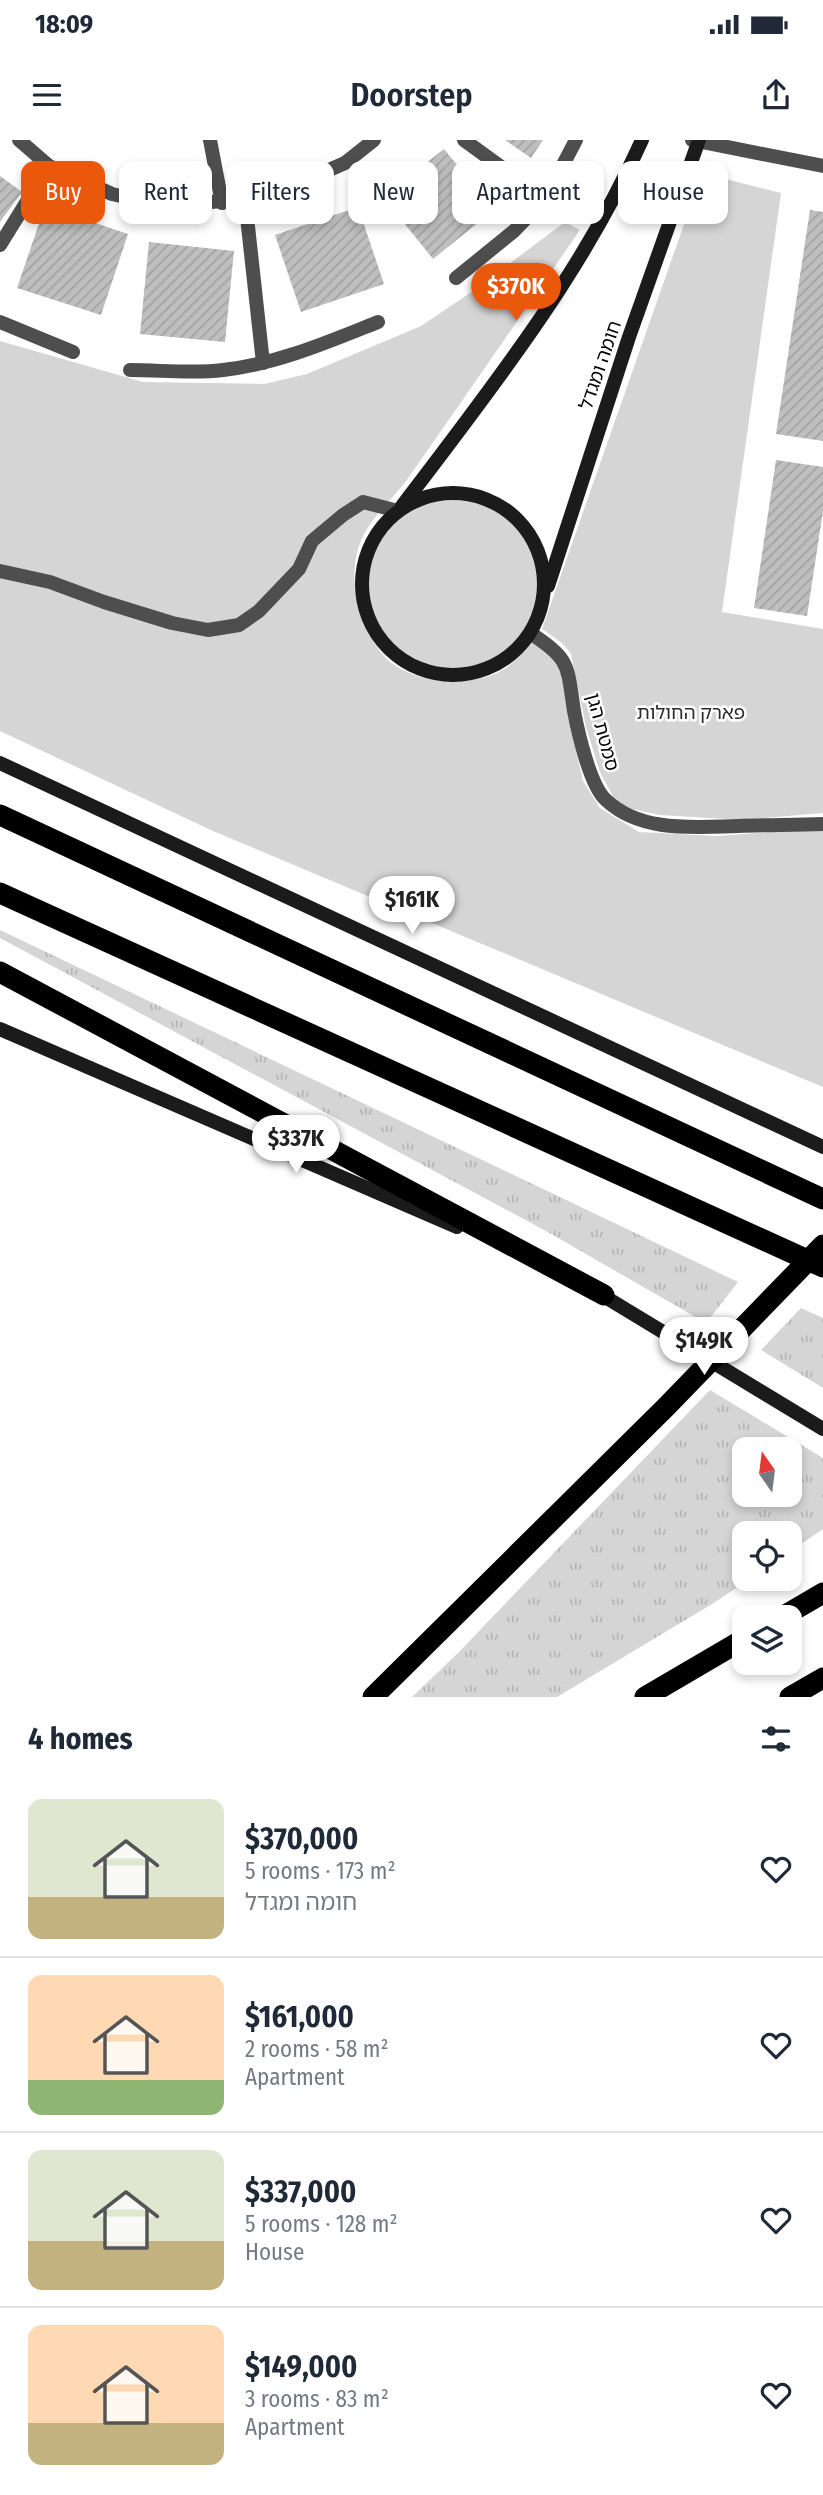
<!DOCTYPE html>
<html lang="en">
<head>
<meta charset="utf-8">
<style>
  body { margin:0; font-family:"Fira Sans Condensed","Noto Sans Hebrew",sans-serif; background:#f2f2f3; color:#1f2937; height:100vh; display:flex; flex-direction:column; font-size:26px; white-space:nowrap }
  * { box-sizing:border-box; margin:0 }
  p { font-size:23px; color:#747a83 }
  .icon { flex:none; width:38px; height:38px; fill:none; stroke:currentColor; stroke-width:2; stroke-linecap:round; stroke-linejoin:round }
  .map { position:relative; height:1557px; overflow:hidden }
  .side { display:flex; flex-direction:column; background:#fff; flex:1 }
  .side>* { flex:none }
  .hud { position:absolute; left:21px; top:21px; width:782px; height:63px; display:flex; gap:14px }
  .needle { width:46px; rotate:346deg }
  .fabs { position:absolute; left:732px; top:1297px; display:grid; gap:14px }
  .fabs a { display:grid; place-items:center; width:70px; height:70px; border-radius:14px; background:#fff; box-shadow:0 4px 10px #0003; font-size:35px }
  .price { position:absolute; translate:-50% -60px; padding:0 16px; border-radius:24px; background:#fff; color:#222; font-size:23px; line-height:46px; filter:drop-shadow(0 2px 4px #0008) }
  .price::after { content:''; position:absolute; left:50%; top:42px; width:21px; height:16px; margin-left:-10px; background:inherit; clip-path:polygon(0 0,100% 0,50% 100%) }
  .price.active { background:#ea580c; color:#fff }
  ul { padding:0; list-style:none }
  li { display:flex; align-items:center; gap:21px; height:175px; padding:0 28px }
  li+li { border-top:2px solid #e0e1e3 }
  li span { display:grid; place-items:center; flex:none; width:196px; height:140px; border-radius:14px; color:#555 }
  li>.icon { margin-inline-start:auto }
  span .icon { width:84px; height:84px; fill:#fffc; stroke-width:1 }
  li b { font-size:30px }
  h2 { display:flex; justify-content:space-between; align-items:center; height:84px; padding:0 28px; font-size:30px }
  .tag { padding:0 24px; border-radius:14px; background:#fff; box-shadow:0 4px 10px #0003; font-size:24px; line-height:63px }
  .tag.active { background:#ea580c; color:#fff }
  .status { display:flex; justify-content:space-between; align-items:center; height:49px; padding:0 35px; background:#fff; direction:ltr }
  .status svg { height:19px; fill:currentColor }
  header { display:flex; justify-content:space-between; align-items:center; height:91px; padding:0 28px; background:#fff; font-size:32px; font-weight:600 }
  .map>svg:first-child { display:block }
  .grass { fill:url(#grass-tufts); fill-rule:evenodd }
  .park { fill:#d5d5d5 }
  .building { fill:url(#building-hatch) }
  .lines { fill:none; stroke-linecap:round; stroke-linejoin:round }
  .lane { stroke:#4e4e4e; stroke-width:14 }
  .street { stroke:#4e4e4e; stroke-width:14 }
  .secondary { stroke:#1b1b1b; stroke-width:14 }
  .highway { stroke:#000; stroke-width:21 }
  .labels { text-anchor:middle; dominant-baseline:central; stroke-width:5; stroke-linejoin:round; paint-order:stroke }
  .street-label { font-size:19px; fill:#000; stroke:#fff }
  .park-label { font-size:19px; fill:#2c2c2c; stroke:#fff }
</style>
</head>
<body>
<div class="status"><b>18:09</b><svg viewBox="0 0 49 12"><path d="M0 12V9h3v3zM5 12V6h3v6zM10 12V3h3v9zM15 12V0h3v12zM26 1h20v11H26zM47 4h2v5h-2z"/></svg></div>
<header><svg class="icon" aria-label="menu" viewBox="0 0 24 24"><path d="M4 6h16M4 12h16M4 18h16"/></svg>Doorstep<svg class="icon" aria-label="share" viewBox="0 0 24 24"><path d="M12 15V3M7 8l5-5 5 5M5 13v7h14v-7"/></svg></header>
<div class="map">
<svg width="823" height="1557" viewBox="0 0 823 1557">
  <defs>
    <pattern id="grass-tufts" width="24" height="20" patternUnits="userSpaceOnUse" patternTransform="scale(1.75)"><rect width="24" height="20" fill="#d5d5d5"/><path d="M3 7l-1-3M5 7V3M7 7l1-3M15 17l-1-3M17 17v-4M19 17l1-3" fill="none" stroke="#b5b5b5"/></pattern>
    <pattern id="building-hatch" width="6" height="6" patternUnits="userSpaceOnUse" patternTransform="scale(1.75)"><rect width="6" height="6" fill="#bebebe"/><path d="M-1 1l2-2M0 6l6-6M5 7l2-2" fill="none" stroke="#a2a2a2"/></pattern>
  </defs>
  <rect width="100%" height="100%" fill="#fff"/>
  <!-- grass -->
  <g class="grass">
    <path d="M0,790L738,1142L706,1183L546,1091L0,798Z"/>
    <path d="M801,1168L823,1178V1248L761,1210Z"/>
    <path d="M710,1250L823,1318V1389L789,1412V1393H744V1438L750,1439L712,1464L557,1557H412L457,1514ZM789,1309V1354H744V1309Z"/>
  </g>
  <!-- park -->
  <g class="park">
    <path d="M702,33L781,53L722,472L823,489V673L742,680L660,675L618,666L600,632L586,587L571,514L562,503L542,489Z"/>
    <path d="M565,82L580,90C524,171 468,253 411,334C395,358 369,377 359,406C353,423 353,446 358,463C362,482 371,500 383,515C410,546 479,550 510,525C518,518 525,509 532,501L556,517L564,540L567,571L583,641L600,668L639,692L716,696L823,688V947L213,691L0,591V201L143,242L264,244L307,234L421,186L473,151Z"/>
    <circle cx="453" cy="444" r="87"/>
  </g>
  <!-- building -->
  <g class="building">
    <path d="M505,0H543L531,18Z"/>
    <path d="M444,9L494,70L433,119L383,57Z"/>
    <path d="M0,36L22,52L0,82Z"/>
    <path d="M45,66L128,94L101,175L17,148Z"/>
    <path d="M358,67L384,144L301,172L275,95Z"/>
    <path d="M810,70L823,72V301L776,294Z"/>
    <path d="M149,102L234,111L225,202L140,194Z"/>
    <path d="M776,320L823,327V371L807,476L754,468Z"/>
  </g>
  <g class="lines">
    <!-- lane -->
    <g class="lane">
      <path d="M210,0L222,63"/>
      <path d="M464,0L545,59"/>
      <path d="M245,59L263,223"/>
      <path d="M0,105L49,26"/>
      <path d="M456,138L514,91L545,59L576,0"/>
      <path d="M0,182L73,212"/>
      <path d="M130,230C160,230 193,234 223,230C277,224 328,202 378,182"/>
      <path d="M0,431L50,442L104,462L172,483L208,490L239,485L259,471L299,429L312,401L343,375L363,362L398,371"/>
      <path d="M530,493C571,519 567,526 574,571C578,592 590,646 606,660C641,693 694,687 738,686C766,685 795,685 823,684"/>
    </g>
    <!-- street -->
    <g class="street">
      <path d="M19,0L49,26L112,54L165,66L245,59L297,44L345,23L374,0"/>
      <path d="M692,0L823,26"/>
    </g>
    <!-- secondary -->
    <g class="secondary">
      <circle cx="453" cy="444" r="91"/>
      <path d="M402,366C490,250 582,134 642,0"/>
      <path d="M548,446L629,197L699,0"/>
      <path d="M0,623L823,1007"/>
      <path d="M0,889L457,1087"/>
      <path d="M597,1152L823,1289"/>
    </g>
    <!-- highway -->
    <g class="highway">
      <path d="M0,675L823,1059"/>
      <path d="M0,753L823,1127"/>
      <path d="M0,832L604,1155"/>
      <path d="M782,1477L823,1453"/>
      <path d="M373,1557L666,1267L823,1105"/>
      <path d="M645,1557L744,1499"/>
      <path d="M790,1557L823,1538"/>
    </g>
  </g>
  <g class="labels">
    <!-- street labels -->
    <g class="street-label">
      <text transform="translate(600 225) rotate(-71)">חומה ומגדל</text>
      <text transform="translate(603 592) rotate(75)">סמטת הגן</text>
    </g>
    <!-- park labels -->
    <g class="park-label">
      <text x="691" y="572">פארק החולות</text>
    </g>
  </g>
</svg>
<div class="fabs">
<a><svg class="needle" viewBox="-14 -14 28 28"><path d="M0-13l5 13h-10z" fill="#e53935"/><path d="M0 13l5-13h-10z" fill="#747a83"/></svg></a>
<a><svg class="icon" aria-label="locate" viewBox="0 0 24 24"><circle cx="12" cy="12" r="6"/><path d="M12 2v4M12 18v4M2 12h4M18 12h4"/></svg></a>
<a><svg class="icon" aria-label="layers" viewBox="0 0 24 24"><path d="M12 4l9 5-9 5-9-5zM3 14l9 5 9-5"/></svg></a>
</div>
<b class="price active" style="left:516px;top:183px">$370K</b>
<b class="price" style="left:412px;top:796px">$161K</b>
<b class="price" style="left:296px;top:1035px">$337K</b>
<b class="price" style="left:704px;top:1237px">$149K</b>
<div class="hud">
<a class="tag active">Buy</a>
<a class="tag">Rent</a>
<a class="tag">Filters</a>
<a class="tag">New</a>
<a class="tag">Apartment</a>
<a class="tag">House</a>
</div>
</div>
<section class="side">
<h2>4 homes<svg class="icon" aria-label="filters" viewBox="0 0 24 24"><path d="M4 7h16M4 17h16"/><circle cx="9" cy="7" r="2"/><circle cx="15" cy="17" r="2"/></svg></h2>
<ul>
<li><span style="background:linear-gradient(#dfe7d0 70%,#c2b280 0)"><svg class="icon" aria-label="home" viewBox="0 0 24 24"><path d="M3 11l9-7 9 7M6 9v11h12V9"/></svg></span><div><b>$370,000</b><p>5 rooms · 173 m²</p><p>חומה ומגדל</p></div><svg class="icon" aria-label="heart" viewBox="0 0 24 24"><path d="M12 20l-8-8c-3-5 5-10 8-4 3-6 11-1 8 4z"/></svg></li>
<li><span style="background:linear-gradient(#ffd9b3 75%,#8fb573 0)"><svg class="icon" aria-label="home" viewBox="0 0 24 24"><path d="M3 11l9-7 9 7M6 9v11h12V9"/></svg></span><div><b>$161,000</b><p>2 rooms · 58 m²</p><p>Apartment</p></div><svg class="icon" aria-label="heart" viewBox="0 0 24 24"><path d="M12 20l-8-8c-3-5 5-10 8-4 3-6 11-1 8 4z"/></svg></li>
<li><span style="background:linear-gradient(#dfe7d0 65%,#c2b280 0)"><svg class="icon" aria-label="home" viewBox="0 0 24 24"><path d="M3 11l9-7 9 7M6 9v11h12V9"/></svg></span><div><b>$337,000</b><p>5 rooms · 128 m²</p><p>House</p></div><svg class="icon" aria-label="heart" viewBox="0 0 24 24"><path d="M12 20l-8-8c-3-5 5-10 8-4 3-6 11-1 8 4z"/></svg></li>
<li><span style="background:linear-gradient(#ffd9b3 70%,#c2b280 0)"><svg class="icon" aria-label="home" viewBox="0 0 24 24"><path d="M3 11l9-7 9 7M6 9v11h12V9"/></svg></span><div><b>$149,000</b><p>3 rooms · 83 m²</p><p>Apartment</p></div><svg class="icon" aria-label="heart" viewBox="0 0 24 24"><path d="M12 20l-8-8c-3-5 5-10 8-4 3-6 11-1 8 4z"/></svg></li>
</ul>
</section>
</body>
</html>
